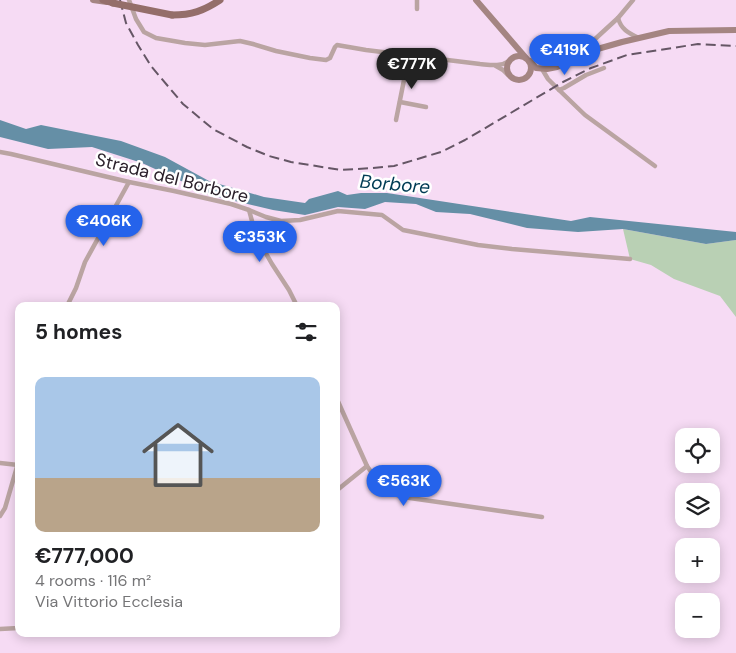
<!DOCTYPE html>
<html lang="en">
<head>
<meta charset="utf-8">
<style>
  body { margin:0; font-family:"DM Sans",sans-serif; background:#f2f2f2; color:#202124; height:100vh; display:flex; flex-direction:column; font-size:19px; white-space:nowrap }
  * { box-sizing:border-box; margin:0 }
  p { font-size:16px; color:#757577 }
  .icon { flex:none; width:28px; height:28px; fill:none; stroke:currentColor; stroke-width:2; stroke-linecap:round; stroke-linejoin:round }
  .map { position:relative; flex:1; overflow:hidden }
  .side { position:absolute; left:15px; top:302px; width:325px; height:335px; display:flex; flex-direction:column; background:#fff; border-radius:10px; box-shadow:0 2px 12px #0003 }
  .side>* { flex:none }
  .fabs { position:absolute; left:675px; top:428px; display:grid; gap:10px }
  .fabs a { display:grid; place-items:center; width:45px; height:45px; border-radius:10px; background:#fff; box-shadow:0 2px 12px #0003; font-size:25px }
  .price { position:absolute; translate:-50% -42px; padding:0 11px; border-radius:18px; background:#2563eb; color:#fff; font-size:16px; line-height:32px; filter:drop-shadow(0 1px 2px #0008) }
  .price::after { content:''; position:absolute; left:50%; top:30px; width:15px; height:11px; margin-left:-8px; background:inherit; clip-path:polygon(0 0,100% 0,50% 100%) }
  .price.current { background:#222; color:#fff }
  ul { padding:0; list-style:none }
  li { display:grid; align-content:center; gap:10px; height:265px; padding:0 20px }
  li+li { border-top:1px solid #e0e0e0 }
  li span { display:grid; place-items:center; height:155px; border-radius:10px; color:#555 }
  li>.icon { margin-inline-start:auto }
  span .icon { width:90px; height:90px; fill:#fffc; stroke-width:1 }
  li b { font-size:21px }
  h2 { display:flex; justify-content:space-between; align-items:center; height:60px; padding:0 20px; font-size:21px }
  .map>svg:first-child { display:block }
  .green { fill:#b9d0b4 }
  .water { fill:#658fa6 }
  .lines { fill:none; stroke-linecap:round; stroke-linejoin:round }
  .street { stroke:#baa4a2; stroke-width:4.5 }
  .secondary { stroke:#a48582; stroke-width:6 }
  .primary { stroke:#946e6a; stroke-width:7 }
  .rail { stroke:#655665; stroke-width:2; stroke-dasharray:10 5; stroke-linecap:butt }
  .primary-bridge { stroke:#946e6a; stroke-width:7 }
  .labels { text-anchor:middle; dominant-baseline:central; stroke-width:5; stroke-linejoin:round; paint-order:stroke }
  .street-label { font-size:18px; fill:#2b212b; stroke:#fff }
  .water-label { font-size:19px; font-style:italic; fill:#003b54; stroke:#fff }
</style>
</head>
<body>
<div class="map">
<svg width="736" height="653" viewBox="0 0 736 653">
  <rect width="100%" height="100%" fill="#f6dbf4"/>
  <!-- green -->
  <path class="green" d="M623,229L706,244L736,240V317L720,296L674,279L651,265L630,259Z"/>
  <!-- water -->
  <path class="water" d="M0,120L26,129L41,125L121,141L165,157L209,181L264,197L305,203L309,199L338,191L347,195L361,193H387L571,221L590,217L736,232V240L706,244L623,229L578,232L527,228L470,214L436,212L416,204L385,202L365,209L338,207L305,215L273,210L214,196L142,163L92,147L48,149L0,137Z"/>
  <g class="lines">
    <!-- street -->
    <g class="street">
      <path d="M129,0L136,19L144,32L156,38L185,43L205,45L240,41L253,44L276,51L310,58L326,60L330,58L335,47L337,45L366,50L480,64C491,65 500,67 509,61"/>
      <path d="M417,9V0"/>
      <path d="M618,18C621,29 628,33 639,38"/>
      <path d="M581,56L582,51L618,18L633,0"/>
      <path d="M496,66L503,70L508,75"/>
      <path d="M542,69L548,79L558,89L585,115L655,166"/>
      <path d="M559,90L564,88L586,75L604,68"/>
      <path d="M400,102L426,107"/>
      <path d="M396,120L409,55"/>
      <path d="M0,152L11,154L129,182L174,191L231,204L249,210L266,217L281,221L300,220L338,211L382,215L403,230L478,245L512,249L630,259"/>
      <path d="M249,210L256,236L272,264L289,290L297,306"/>
      <path d="M67,306L76,288L85,262L129,182"/>
      <path d="M336,397L367,466L385,492L410,498L542,517"/>
      <path d="M0,463L18,465"/>
      <path d="M336,491L367,466"/>
      <path d="M0,516L5,508L19,460"/>
      <path d="M0,629L19,628"/>
    </g>
    <!-- secondary -->
    <g class="secondary">
      <path d="M93,0L107,2"/>
      <path d="M476,0L526,58"/>
      <circle cx="519" cy="68" r="12"/>
      <path d="M530,61L536,68L547,69L557,67L581,56L601,48L622,42L669,31L736,30"/>
    </g>
    <!-- primary -->
    <g class="primary">
      <path d="M103,0L113,3"/>
      <path d="M172,15C192,15 203,11 220,0"/>
    </g>
    <!-- rail -->
    <path class="rail" d="M120,0L126,23L138,45L151,66L183,104L213,129L247,147L269,156L291,162L341,170L372,168L394,166L441,152L465,140L563,82L591,68L627,55L698,44L736,46"/>
    <!-- primary-bridge -->
    <path class="primary-bridge" d="M113,3L172,15"/>
  </g>
  <g class="labels">
    <!-- street labels -->
    <g class="street-label">
      <text transform="translate(172 178) rotate(14)">Strada del Borbore</text>
    </g>
    <!-- water labels -->
    <g class="water-label">
      <text transform="translate(395 184) rotate(5)">Borbore</text>
    </g>
  </g>
</svg>
<div class="fabs">
<a><svg class="icon" aria-label="locate" viewBox="0 0 24 24"><circle cx="12" cy="12" r="6"/><path d="M12 2v4M12 18v4M2 12h4M18 12h4"/></svg></a>
<a><svg class="icon" aria-label="layers" viewBox="0 0 24 24"><path d="M12 4l9 5-9 5-9-5zM3 14l9 5 9-5"/></svg></a>
<a>+</a>
<a>−</a>
</div>
<b class="price" style="left:565px;top:76px">€419K</b>
<b class="price current" style="left:412px;top:90px">€777K</b>
<b class="price" style="left:104px;top:247px">€406K</b>
<b class="price" style="left:260px;top:263px">€353K</b>
<b class="price" style="left:404px;top:507px">€563K</b>
<section class="side">
<h2>5 homes<svg class="icon" aria-label="filters" viewBox="0 0 24 24"><path d="M4 7h16M4 17h16"/><circle cx="9" cy="7" r="2"/><circle cx="15" cy="17" r="2"/></svg></h2>
<ul>
<li><span style="background:linear-gradient(#a9c7e8 65%,#b9a48a 0)"><svg class="icon" aria-label="home" viewBox="0 0 24 24"><path d="M3 11l9-7 9 7M6 9v11h12V9"/></svg></span><div><b>€777,000</b><p>4 rooms · 116 m²</p><p>Via Vittorio Ecclesia</p></div></li>
</ul>
</section>
</div>
</body>
</html>
